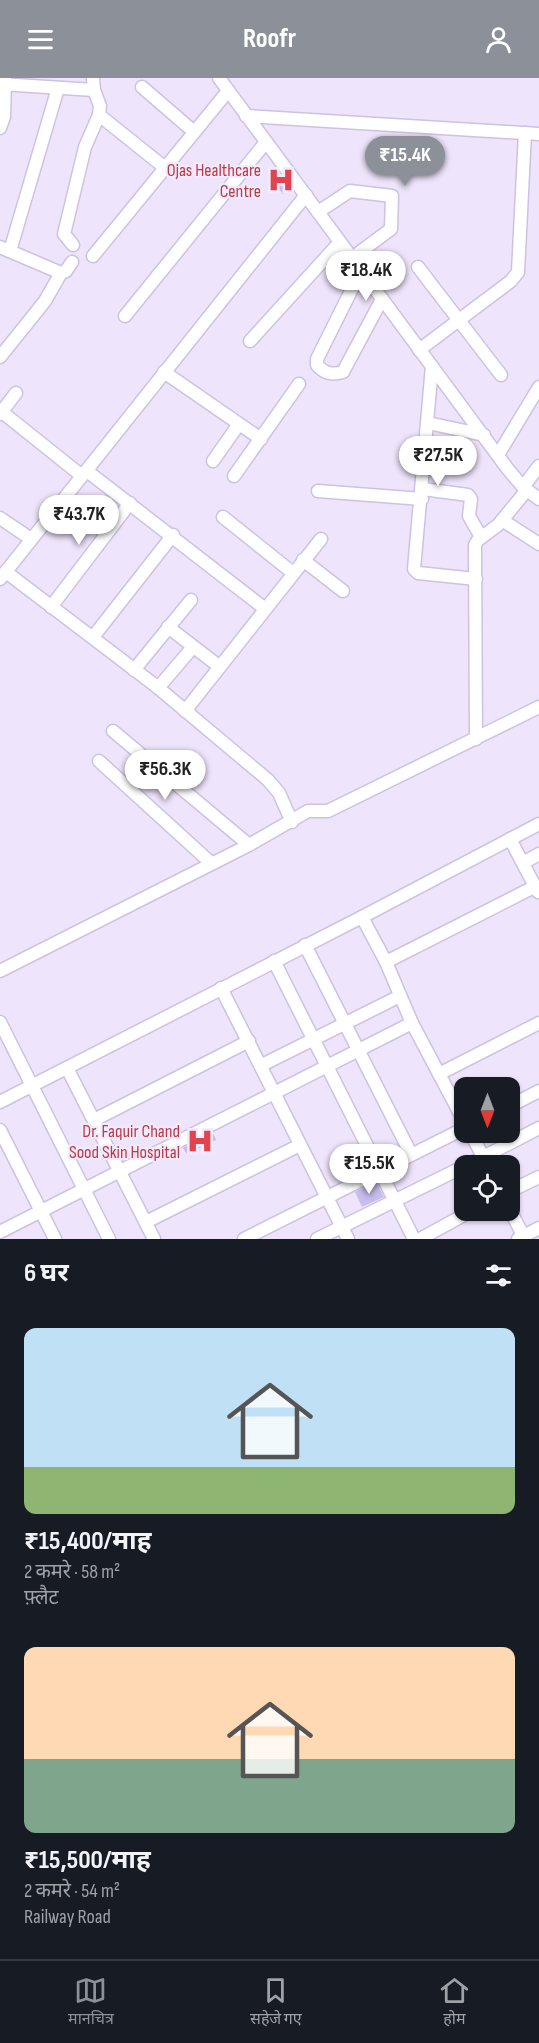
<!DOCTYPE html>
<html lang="hi">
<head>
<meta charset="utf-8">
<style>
  body { margin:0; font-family:"Sofia Sans Condensed","Noto Sans Devanagari",sans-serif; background:#20242c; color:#f1f3f6; height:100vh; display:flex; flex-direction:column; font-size:22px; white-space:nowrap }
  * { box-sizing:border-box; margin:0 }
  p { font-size:20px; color:#9ea1a6 }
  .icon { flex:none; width:33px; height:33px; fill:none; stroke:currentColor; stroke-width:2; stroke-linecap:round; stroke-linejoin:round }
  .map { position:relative; height:1161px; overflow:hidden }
  .sheet { display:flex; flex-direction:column; background:#171b24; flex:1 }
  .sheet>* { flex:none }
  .needle { width:39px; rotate:180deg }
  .fabs { position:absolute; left:454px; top:999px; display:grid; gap:12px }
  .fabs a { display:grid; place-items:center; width:66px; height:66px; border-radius:12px; background:#171b24; box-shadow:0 2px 4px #0004; font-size:30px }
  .price { position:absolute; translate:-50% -51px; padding:0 14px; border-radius:21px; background:#fff; color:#222; font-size:20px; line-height:39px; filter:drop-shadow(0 2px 3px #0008) }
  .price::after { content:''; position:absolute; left:50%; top:36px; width:18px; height:14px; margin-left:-9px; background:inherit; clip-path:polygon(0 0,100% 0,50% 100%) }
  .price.current { background:#8c9099; color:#fff }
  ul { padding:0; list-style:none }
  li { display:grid; align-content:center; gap:12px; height:318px; padding:0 24px }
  li span { display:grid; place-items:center; height:186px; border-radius:12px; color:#555 }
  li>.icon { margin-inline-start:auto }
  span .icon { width:108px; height:108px; fill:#fffc; stroke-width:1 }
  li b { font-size:26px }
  h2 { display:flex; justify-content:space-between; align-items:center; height:72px; padding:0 24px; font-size:26px }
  header { display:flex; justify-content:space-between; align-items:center; height:78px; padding:0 24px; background:#8c9099; color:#fff; font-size:27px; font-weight:700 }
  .tabs { display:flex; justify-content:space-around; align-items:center; height:84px; border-top:2px solid #363941; background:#171b24; font-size:16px; color:#9ea1a6 }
  .tabs a { display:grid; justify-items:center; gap:3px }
  .tabs .current { color:#8c9099 }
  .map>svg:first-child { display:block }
  .building { fill:#c7bdef }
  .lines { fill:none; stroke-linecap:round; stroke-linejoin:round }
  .minor-casing { stroke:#cbc3e1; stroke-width:15 }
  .minor { stroke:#fff; stroke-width:12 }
  .labels { text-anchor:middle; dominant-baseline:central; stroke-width:4.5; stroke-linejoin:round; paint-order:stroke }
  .health-label { font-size:18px; fill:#be3a42; stroke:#f2eafe; text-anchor:end }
</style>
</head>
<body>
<header><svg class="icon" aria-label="menu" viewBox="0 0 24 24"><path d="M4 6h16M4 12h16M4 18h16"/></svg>Roofr<svg class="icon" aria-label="person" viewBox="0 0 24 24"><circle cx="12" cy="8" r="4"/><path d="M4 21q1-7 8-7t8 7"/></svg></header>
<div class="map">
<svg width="539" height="1161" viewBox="0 0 539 1161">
  <rect width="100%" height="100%" fill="#eee4fb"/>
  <!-- building -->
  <g class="building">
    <path d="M276,92L290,110L283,116L268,98Z"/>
    <path d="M213,1055L216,1062L187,1076L183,1070Z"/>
    <path d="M376,1104L384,1119L362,1129L355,1114Z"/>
  </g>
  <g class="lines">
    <!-- minor casing -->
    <g class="minor-casing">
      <g id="minor">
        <path d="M219,0L507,390L523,409L539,421"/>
        <path d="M0,6L94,12"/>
        <path d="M142,9L193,53"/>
        <path d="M99,37L164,89"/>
        <path d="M246,38L539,56"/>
        <path d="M0,50L4,39L5,0"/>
        <path d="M318,134L350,113L392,118L391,151L352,180"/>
        <path d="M73,167L64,156L85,69L99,37L100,28L94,12L93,0"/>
        <path d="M0,169L61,195L66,193L72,184"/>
        <path d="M10,173L58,10"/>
        <path d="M93,178L228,13"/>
        <path d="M418,189L501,297"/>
        <path d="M361,193L317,281V287C325,296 332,297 343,294L382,221"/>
        <path d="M125,238L266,64"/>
        <path d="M250,263L340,164"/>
        <path d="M419,272L511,203L518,194L525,55"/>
        <path d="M0,279L45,223L61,195"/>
        <path d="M432,288L414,491L418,495L476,501"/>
        <path d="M164,294L261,361"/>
        <path d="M2,334L82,398"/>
        <path d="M0,336L16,315"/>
        <path d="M428,345L484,357"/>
        <path d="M498,377L539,309"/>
        <path d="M213,383L239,346"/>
        <path d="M87,393L264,530"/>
        <path d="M234,398L299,306"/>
        <path d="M523,409L539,388"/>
        <path d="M423,411L468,417L471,421L469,438L481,459"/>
        <path d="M318,413L422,421"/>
        <path d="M223,439L293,495"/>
        <path d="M0,440L31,461"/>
        <path d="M502,442L539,466"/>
        <path d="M303,482L343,513"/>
        <path d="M6,494L156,608L268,702L279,715L292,744"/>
        <path d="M0,501L306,117"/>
        <path d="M51,529L130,425"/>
        <path d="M168,549L220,589"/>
        <path d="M93,559L173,457"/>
        <path d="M134,592L191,522"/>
        <path d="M158,610L193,569"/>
        <path d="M185,633L321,461"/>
        <path d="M113,653L249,767"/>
        <path d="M476,661L475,467L478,462L498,447L527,412"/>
        <path d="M99,683L211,785"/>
        <path d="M510,761L538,814"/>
        <path d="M523,785L539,776"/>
        <path d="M305,867L411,1076"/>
        <path d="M274,883L414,1161"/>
        <path d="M386,884L536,808"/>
        <path d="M0,893L249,767L308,733H328L539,629"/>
        <path d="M221,910L348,1161"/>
        <path d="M0,944L109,1161"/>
        <path d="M262,987L400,918"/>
        <path d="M67,990L154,1161"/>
        <path d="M439,996L539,945"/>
        <path d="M0,1024L362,839"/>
        <path d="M510,1028L539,1013"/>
        <path d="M94,1042L249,963"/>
        <path d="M465,1045L412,945L386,884L362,839L539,746"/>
        <path d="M0,1052L55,1161"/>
        <path d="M470,1054L488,1088"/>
        <path d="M466,1088L539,1050"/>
        <path d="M510,1113L539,1099"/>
        <path d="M510,1132L525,1161"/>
        <path d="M146,1144L300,1067"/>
        <path d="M0,1154L412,945"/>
        <path d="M244,1161L465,1050"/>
        <path d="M317,1161L465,1088"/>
        <path d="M420,1161L473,1132"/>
        <path d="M518,1161L539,1150"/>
      </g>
    </g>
    <!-- minor -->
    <use href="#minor" class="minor"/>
  </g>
  <!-- icons -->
  <defs>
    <g id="hospital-bare" transform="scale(2.07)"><path d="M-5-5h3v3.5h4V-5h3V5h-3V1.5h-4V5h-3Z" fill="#e0444e" stroke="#f2eafe" stroke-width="2.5" paint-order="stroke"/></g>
  </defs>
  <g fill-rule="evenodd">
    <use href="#hospital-bare" x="281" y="102"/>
    <use href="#hospital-bare" x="200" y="1063"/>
  </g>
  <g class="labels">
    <!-- health labels -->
    <g class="health-label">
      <text x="261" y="92">Ojas Healthcare<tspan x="261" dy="21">Centre</tspan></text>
      <text x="180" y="1053">Dr. Faquir Chand<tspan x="180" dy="21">Sood Skin Hospital</tspan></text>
    </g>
  </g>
</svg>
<div class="fabs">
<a><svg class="needle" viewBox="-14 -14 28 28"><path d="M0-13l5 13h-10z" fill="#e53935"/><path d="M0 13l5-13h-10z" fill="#9ea1a6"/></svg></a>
<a><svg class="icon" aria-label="locate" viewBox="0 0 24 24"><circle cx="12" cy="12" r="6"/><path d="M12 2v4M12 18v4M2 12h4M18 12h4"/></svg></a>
</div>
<b class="price current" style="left:405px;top:109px">₹15.4K</b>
<b class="price" style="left:366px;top:224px">₹18.4K</b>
<b class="price" style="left:438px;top:409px">₹27.5K</b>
<b class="price" style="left:79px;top:468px">₹43.7K</b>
<b class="price" style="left:165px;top:723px">₹56.3K</b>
<b class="price" style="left:369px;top:1117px">₹15.5K</b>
</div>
<section class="sheet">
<h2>6 घर<svg class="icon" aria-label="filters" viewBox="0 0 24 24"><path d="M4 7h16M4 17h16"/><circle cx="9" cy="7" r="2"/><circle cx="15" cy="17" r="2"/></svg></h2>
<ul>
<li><span style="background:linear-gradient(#bfe0f5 75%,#8fb573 0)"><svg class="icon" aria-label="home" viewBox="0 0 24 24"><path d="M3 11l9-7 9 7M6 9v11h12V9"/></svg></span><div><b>₹15,400/माह</b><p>2 कमरे · 58 m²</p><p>फ़्लैट</p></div></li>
<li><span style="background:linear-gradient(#ffd9b3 60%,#7fa58c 0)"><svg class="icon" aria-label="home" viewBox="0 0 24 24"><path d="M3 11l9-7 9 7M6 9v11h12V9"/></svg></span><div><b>₹15,500/माह</b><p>2 कमरे · 54 m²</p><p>Railway Road</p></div></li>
</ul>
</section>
<nav class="tabs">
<a class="current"><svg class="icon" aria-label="map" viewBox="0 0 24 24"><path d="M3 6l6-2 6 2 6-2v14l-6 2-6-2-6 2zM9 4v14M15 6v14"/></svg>मानचित्र</a>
<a><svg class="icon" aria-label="saved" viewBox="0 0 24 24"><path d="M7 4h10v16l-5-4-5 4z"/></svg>सहेजे गए</a>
<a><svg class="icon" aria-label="home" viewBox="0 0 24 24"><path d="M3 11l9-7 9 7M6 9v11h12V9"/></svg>होम</a>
</nav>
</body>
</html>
